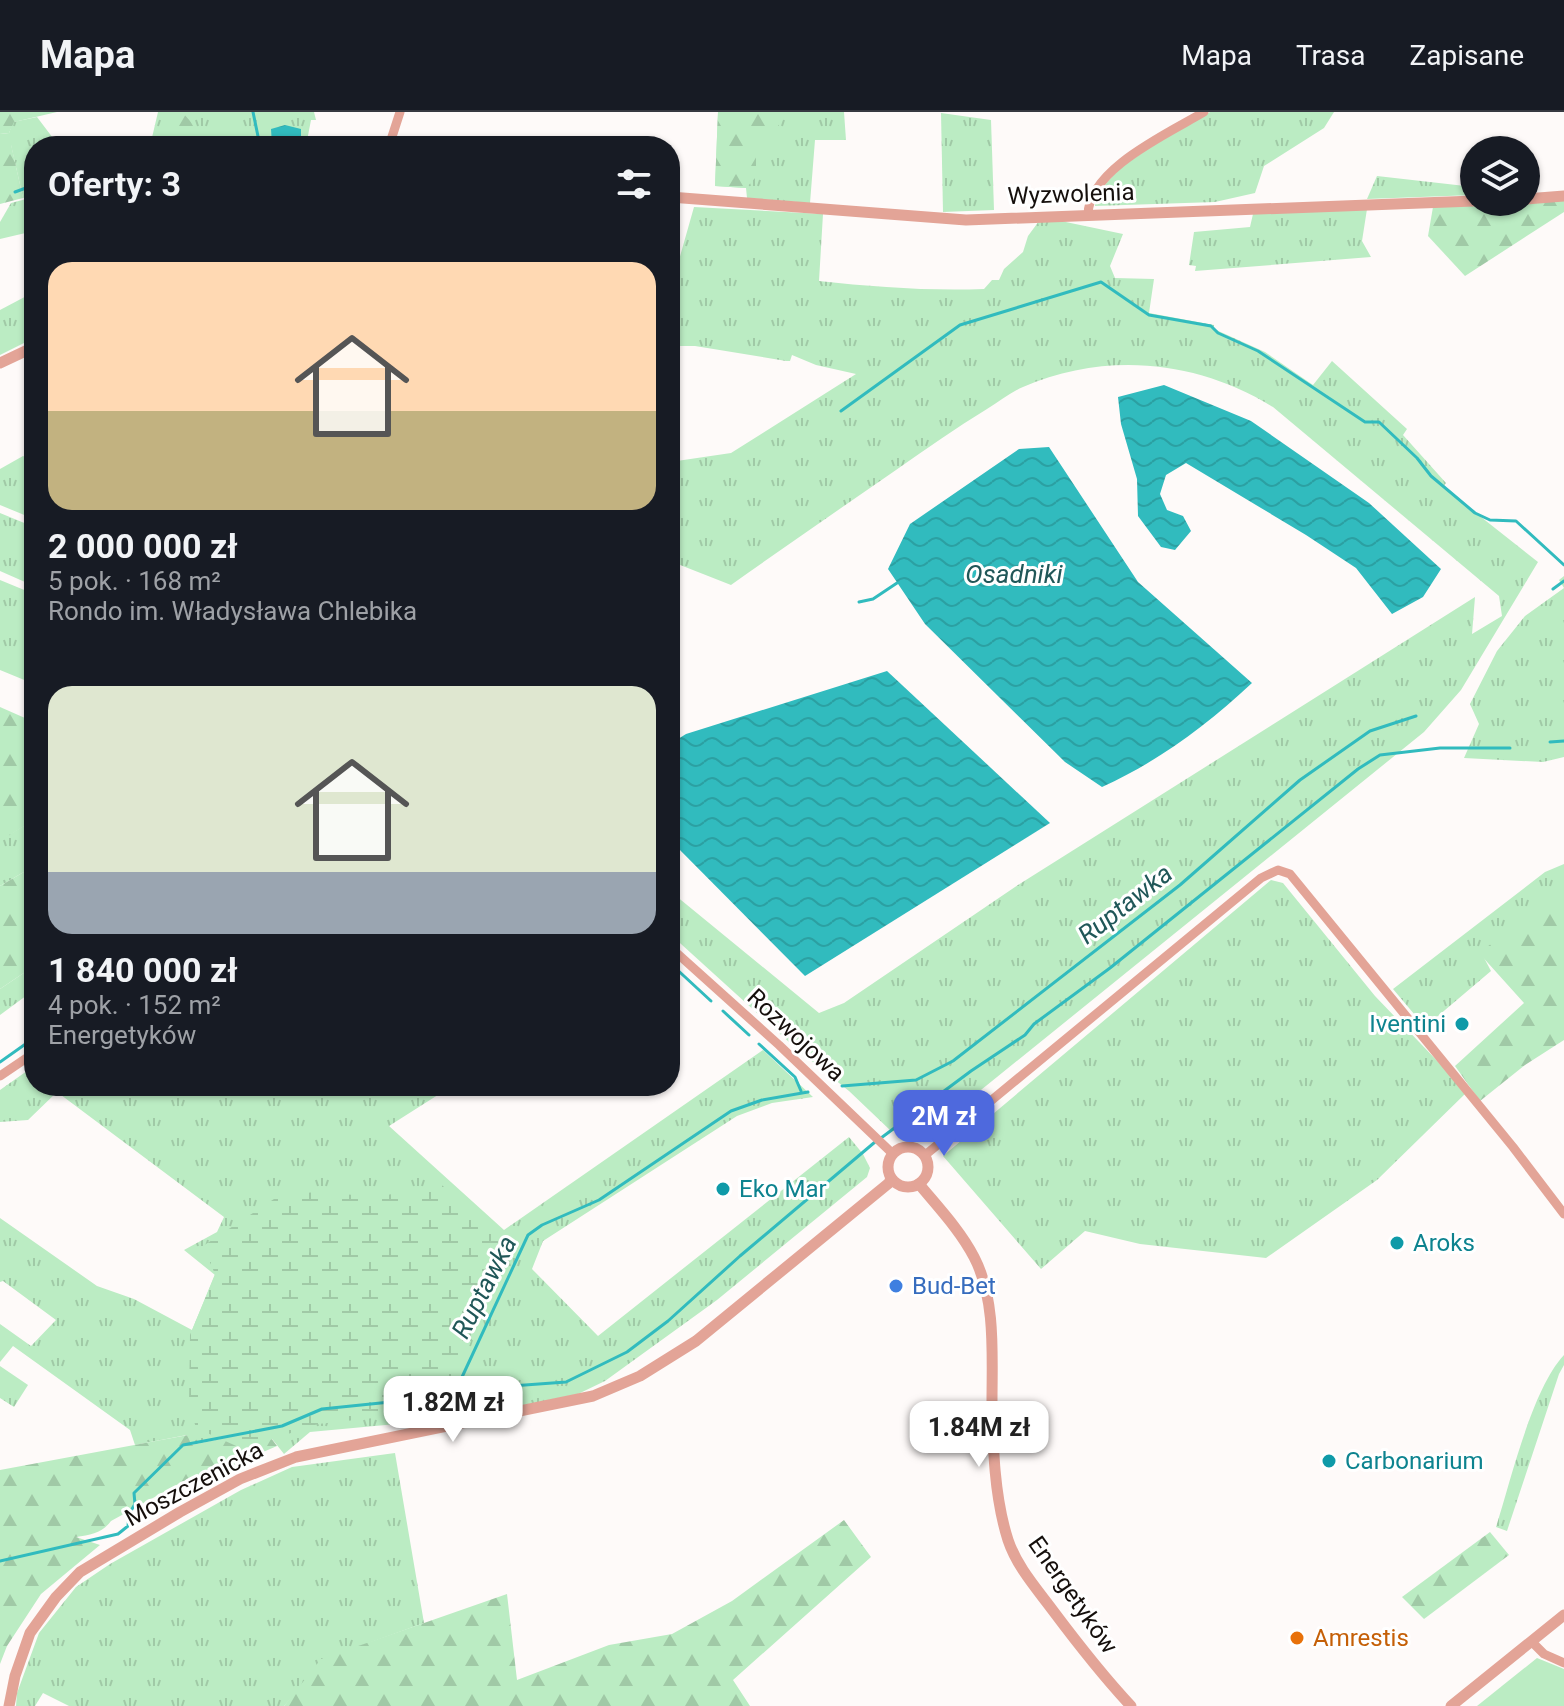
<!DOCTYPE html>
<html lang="pl">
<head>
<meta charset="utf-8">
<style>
  body { margin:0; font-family:Roboto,sans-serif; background:#20242c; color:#f1f3f6; height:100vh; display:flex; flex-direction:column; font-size:30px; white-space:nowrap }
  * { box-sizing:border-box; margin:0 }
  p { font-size:26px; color:#9ea1a6 }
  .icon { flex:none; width:44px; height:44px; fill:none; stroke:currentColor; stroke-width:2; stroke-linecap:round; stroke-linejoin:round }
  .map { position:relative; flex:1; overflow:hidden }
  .details { position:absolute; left:24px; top:24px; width:656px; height:960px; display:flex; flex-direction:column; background:#171b24; border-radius:32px; box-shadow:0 2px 6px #0004 }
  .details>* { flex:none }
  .fabs { position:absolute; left:1460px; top:24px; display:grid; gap:16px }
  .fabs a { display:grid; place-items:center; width:80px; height:80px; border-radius:50%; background:#171b24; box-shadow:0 2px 6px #0004; font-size:40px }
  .price { position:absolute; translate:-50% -68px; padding:0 18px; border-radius:16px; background:#fff; color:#222; font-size:26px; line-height:52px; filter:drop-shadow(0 2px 4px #0008) }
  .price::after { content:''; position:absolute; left:50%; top:48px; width:24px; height:18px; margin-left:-12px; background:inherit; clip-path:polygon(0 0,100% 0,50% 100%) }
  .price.on { background:#4e69dd; color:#fff }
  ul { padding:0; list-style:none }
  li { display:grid; align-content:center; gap:16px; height:424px; padding:0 24px }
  li span { display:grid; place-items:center; height:248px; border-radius:24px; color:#555 }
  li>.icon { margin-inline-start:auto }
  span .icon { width:144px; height:144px; fill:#fffc; stroke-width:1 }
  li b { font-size:34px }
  h2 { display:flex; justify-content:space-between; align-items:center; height:96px; padding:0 24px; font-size:34px }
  header { display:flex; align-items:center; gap:48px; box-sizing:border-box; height:112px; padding:0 40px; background:#171b24; border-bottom:2px solid #363941 }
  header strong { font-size:38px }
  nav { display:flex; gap:44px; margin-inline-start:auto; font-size:28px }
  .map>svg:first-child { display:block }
  .grass { fill:url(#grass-tufts) }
  .forest { fill:url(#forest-firs) }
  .wetland { fill:url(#wetland-marsh) }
  .garden { fill:#bbecc3 }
  .water { fill:url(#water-waves) }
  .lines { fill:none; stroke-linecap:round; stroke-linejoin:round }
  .stream { stroke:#31bbbe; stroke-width:3 }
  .minor { stroke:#e3a497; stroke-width:9 }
  .tertiary { stroke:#e3a497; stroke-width:11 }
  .culture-dot { fill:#0f9aa8; stroke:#fff; stroke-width:3 }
  .shop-dot { fill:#3f7fe0; stroke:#fff; stroke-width:3 }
  .food-dot { fill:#e8710a; stroke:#fff; stroke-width:3 }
  .labels { text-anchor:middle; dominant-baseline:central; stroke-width:6; stroke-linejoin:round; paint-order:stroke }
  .street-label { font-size:24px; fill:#150f0c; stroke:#fff }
  .culture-label { font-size:24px; fill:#0d838f; stroke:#fff; text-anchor:start }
  .shop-label { font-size:24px; fill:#366cbe; stroke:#fff; text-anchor:start }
  .food-label { font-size:24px; fill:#c56008; stroke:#fff; text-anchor:start }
  .water-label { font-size:26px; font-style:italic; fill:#205758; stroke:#fff }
</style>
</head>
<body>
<header>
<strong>Mapa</strong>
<nav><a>Mapa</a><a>Trasa</a><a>Zapisane</a></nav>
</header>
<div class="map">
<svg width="1564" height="1594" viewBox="0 0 1564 1594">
  <defs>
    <pattern id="grass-tufts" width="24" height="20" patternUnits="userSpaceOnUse" patternTransform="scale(2)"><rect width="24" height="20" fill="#bbecc3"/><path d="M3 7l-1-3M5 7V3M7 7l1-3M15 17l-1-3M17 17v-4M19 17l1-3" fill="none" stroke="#a0c9a6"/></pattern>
    <pattern id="forest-firs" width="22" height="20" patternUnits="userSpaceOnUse" patternTransform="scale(2)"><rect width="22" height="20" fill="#bbecc3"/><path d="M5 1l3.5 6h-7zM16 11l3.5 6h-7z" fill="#a0c9a6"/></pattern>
    <pattern id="wetland-marsh" width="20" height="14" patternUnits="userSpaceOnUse" patternTransform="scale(2)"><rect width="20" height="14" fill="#bbecc3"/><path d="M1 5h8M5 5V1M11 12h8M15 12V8" fill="none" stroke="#a0c9a6"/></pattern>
    <pattern id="water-waves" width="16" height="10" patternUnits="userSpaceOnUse" patternTransform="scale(2)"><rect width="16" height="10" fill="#31bbbe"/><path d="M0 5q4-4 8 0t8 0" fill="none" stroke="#2ba0a2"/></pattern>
  </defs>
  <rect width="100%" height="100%" fill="#fefaf9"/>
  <!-- grass -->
  <g class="grass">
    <path d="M158,0H314L316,8H311L306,34H150Z"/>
    <path d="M718,0H844L846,28H815L810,91L747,86L746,76L715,74Z"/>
    <path d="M1210,0H1334L1324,16L1264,54L1255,81L1215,90L1095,94V84L1119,57L1146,38Z"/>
    <path d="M941,1L991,8L994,98L943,100Z"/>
    <path d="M37,5L59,34H34V83L23,86L11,33L0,32V22L9,21L13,10Z"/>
    <path d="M1377,64L1474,75V83L1367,87Z"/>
    <path d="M34,85V119L0,127V110L11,91Z"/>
    <path d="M694,95L823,102L819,169C874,175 928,179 984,177L992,168H999L1004,157L1023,140L1028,124L1042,105L1123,122L1110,154L1115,166L1154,167L1149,201L1214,213V217L1265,240L1313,273L1332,249L1407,317L1403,323L1446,371L1443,375L1538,450L1461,578L1424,620L934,1016L891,1019L849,979L800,940L670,822V779L819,901L844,891L1015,775L1475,485L1472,522L1502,504L1499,484L1273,295C1197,248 1106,239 1023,275C1011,280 999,290 987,297C956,316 926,337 896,358C841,396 786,434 731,473L670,449V350L731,341L856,262L816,253L792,243L790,249H786L695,234H670V154L677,155Z"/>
    <path d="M1367,97L1362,129L1371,145L1195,159L1196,154L1189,153L1194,120L1250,115L1253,102Z"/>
    <path d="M34,180V226L0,243V198Z"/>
    <path d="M23,344L34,349V407L0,393V357Z"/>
    <path d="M0,401L34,415V474L0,459Z"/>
    <path d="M1564,464V645L1543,650L1464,646L1479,612L1470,592L1497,539L1525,504L1564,476L1559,468Z"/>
    <path d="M0,468L34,482V508L24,532L34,537V572L0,558Z"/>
    <path d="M34,708V754L0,774V728Z"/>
    <path d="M1564,752V781L1482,842L1491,859L1425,915L1393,877L1545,760Z"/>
    <path d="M1271,768L1283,771L1375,884L1467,980L1377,1068L1266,1146L1140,1132L1085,1119L1041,1157L943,1044Z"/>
    <path d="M34,854V878L0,903V877Z"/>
    <path d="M763,938L813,985L772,991L737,1004L543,1129L532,1157L598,1224L849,1025L863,1042L870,1056L867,1065L717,1188L605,1269L578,1282L461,1306L310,1320L284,1342L265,1318L190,1333L187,1323L135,1333L130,1318L13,1234L0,1250V1212L31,1234L56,1208L3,1169L0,1170V1106L97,1174L134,1187L192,1218L215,1163L184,1138L217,1120L224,1105L57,980L28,1008L0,1010V978L34,954V974H452L389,1014L504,1118Z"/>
    <path d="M1564,1243V1253L1559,1262L1507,1419L1496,1415C1511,1368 1532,1277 1564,1243Z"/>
    <path d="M0,1254L28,1273L14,1295L0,1286Z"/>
    <path d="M395,1341L424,1511L327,1546L284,1594H69L43,1581L35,1594H16L17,1581L39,1521L76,1475L110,1452L241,1378L292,1355Z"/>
  </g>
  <!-- forest -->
  <g class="forest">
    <path d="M0,0H57L14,10L9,21L0,22Z"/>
    <path d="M182,0L201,21L204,33L207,34H165Z"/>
    <path d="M718,0H789L756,42V65L746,76L715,74Z"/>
    <path d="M0,32H11L23,86L0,92Z"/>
    <path d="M1564,88V100L1465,164L1428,124L1433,95Z"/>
    <path d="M0,595L34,610V708L0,729Z"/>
    <path d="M34,754V854L0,877V774Z"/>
    <path d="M1564,777V928L1525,953L1480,989L1455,954L1524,891L1479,841Z"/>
    <path d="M265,1318L277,1334L222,1358L193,1364L111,1409C102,1421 91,1423 76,1425L100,1433L41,1482L7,1534L0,1552V1358L188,1323L191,1333Z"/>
    <path d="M844,1408L871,1445L733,1568L750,1594H284L321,1547L507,1482L517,1568L609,1533L672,1522L732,1489Z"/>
    <path d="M1490,1420L1509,1443L1424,1507L1402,1485Z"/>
  </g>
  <!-- wetland -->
  <path class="wetland" d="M439,1071L516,1131L448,1280L402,1303L318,1312L243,1337L196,1316L189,1292L190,1223L215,1162L203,1134L280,1083L317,1080L379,1085Z"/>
  <!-- garden -->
  <path class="garden" d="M1537,1546L1564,1557V1594H1477Z"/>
  <!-- water -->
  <g class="water">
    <path d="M285,13L301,17V34H272L271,17Z"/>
    <path d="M1164,273L1251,309L1369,391L1441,457L1423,485L1392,502L1356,456L1306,423L1186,351L1166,363L1160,382L1167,398L1183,404L1191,419L1175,438L1161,435L1138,404L1137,367L1121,312L1118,285Z"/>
    <path d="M1049,335L1138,470L1252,571C1206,614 1159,649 1102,675L1065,650L925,512L888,457L910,412L1019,337Z"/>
    <path d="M887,559L1050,711L805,864L670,728V632L686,622Z"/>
  </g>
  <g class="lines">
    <!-- stream -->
    <g class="stream">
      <path d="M253,0L260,34"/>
      <path d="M15,80L34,73"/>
      <path d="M841,299L960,213L1101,170L1149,203L1211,214L1218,221L1258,239L1365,310H1379L1417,346L1431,364L1475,401L1490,408L1516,409L1564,453"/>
      <path d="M1553,477L1564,469"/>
      <path d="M859,490L873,487L897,471"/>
      <path d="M1550,630L1564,629"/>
      <path d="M671,852L711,889"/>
      <path d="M723,899L749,923"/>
      <path d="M759,932L795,965L801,979"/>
      <path d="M0,950L34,926"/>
      <path d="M842,974L916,968L953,949L1180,773L1300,668L1370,619L1416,604"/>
      <path d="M881,1026L971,959L1025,923L1034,912L1110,856L1358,657L1380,643L1440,636H1510"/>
      <path d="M456,1278L566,1270L627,1240L668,1209L740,1144L875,1030"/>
      <path d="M0,1449L118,1422L128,1414L129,1402L135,1392L134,1381L183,1333L282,1314L322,1297L400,1289L429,1291L449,1285L456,1278L528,1123L542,1113L599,1088L731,999L762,988L808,980"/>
    </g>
    <!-- minor -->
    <g class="minor">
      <path d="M389,34L400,0"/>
      <path d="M1088,103C1088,57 1169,21 1204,0"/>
      <path d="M670,835L779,933L893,1042"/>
      <path d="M0,964L34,941"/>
      <path d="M924,1044L1261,766L1278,758L1290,762L1513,1035L1564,1102"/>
      <path d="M1532,1530L1544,1542L1564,1551"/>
    </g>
    <!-- tertiary -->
    <g class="tertiary">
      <path d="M670,85L966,108L1474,89"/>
      <path d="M1526,87L1564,84"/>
      <path d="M0,251L34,235"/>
      <circle cx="908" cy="1055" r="20"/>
      <path d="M919,1072C938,1095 960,1118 974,1145C996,1187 992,1243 992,1289C993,1334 994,1384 1008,1428C1017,1455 1037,1477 1054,1500C1078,1532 1103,1564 1131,1594"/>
      <path d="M9,1594L15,1564L30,1521L56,1485L80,1460L180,1400L240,1367L296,1345L593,1284L640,1264L696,1229L889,1071L891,1066"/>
      <path d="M1451,1594L1564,1503"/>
    </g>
  </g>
  <!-- markers -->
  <g class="culture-dot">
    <circle cx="1462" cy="912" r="8"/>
    <circle cx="723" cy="1077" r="8"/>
    <circle cx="1397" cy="1131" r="8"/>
    <circle cx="1329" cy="1349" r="8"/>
  </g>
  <circle class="shop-dot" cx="896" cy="1174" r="8"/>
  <circle class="food-dot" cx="1297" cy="1526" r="8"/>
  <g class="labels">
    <!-- street labels -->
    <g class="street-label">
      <text transform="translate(1071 82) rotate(-2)">Wyzwolenia</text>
      <text transform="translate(796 923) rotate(43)">Rozwojowa</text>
      <text transform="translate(194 1372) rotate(-28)">Moszczenicka</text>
      <text transform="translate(1073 1483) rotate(55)">Energetyków</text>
    </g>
    <!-- culture labels -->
    <g class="culture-label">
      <text x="1446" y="912" text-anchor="end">Iventini</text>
      <text x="739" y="1077">Eko Mar</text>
      <text x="1413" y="1131">Aroks</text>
      <text x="1345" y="1349">Carbonarium</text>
    </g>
    <!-- shop labels -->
    <g class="shop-label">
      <text x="912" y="1174">Bud-Bet</text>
    </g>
    <!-- food labels -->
    <g class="food-label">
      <text x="1313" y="1526">Amrestis</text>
    </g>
    <!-- water labels -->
    <g class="water-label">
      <text x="1014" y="462">Osadniki</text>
      <text transform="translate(1125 792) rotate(-38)">Ruptawka</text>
      <text transform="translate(484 1175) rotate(-63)">Ruptawka</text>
    </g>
  </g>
</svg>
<div class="fabs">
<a><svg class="icon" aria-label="layers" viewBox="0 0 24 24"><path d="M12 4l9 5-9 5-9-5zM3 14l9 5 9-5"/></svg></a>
</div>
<b class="price on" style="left:944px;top:1046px">2M zł</b>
<b class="price" style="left:453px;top:1332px">1.82M zł</b>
<b class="price" style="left:979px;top:1357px">1.84M zł</b>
<section class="details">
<h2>Oferty: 3<svg class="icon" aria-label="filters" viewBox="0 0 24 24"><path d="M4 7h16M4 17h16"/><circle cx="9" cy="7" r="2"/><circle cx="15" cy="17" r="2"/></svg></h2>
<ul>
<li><span style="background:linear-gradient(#ffd9b3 60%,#c2b280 0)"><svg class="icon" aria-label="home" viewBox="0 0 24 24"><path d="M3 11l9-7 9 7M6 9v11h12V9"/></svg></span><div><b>2 000 000 zł</b><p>5 pok. · 168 m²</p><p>Rondo im. Władysława Chlebika</p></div></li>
<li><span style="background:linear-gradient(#dfe7d0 75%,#9aa5b1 0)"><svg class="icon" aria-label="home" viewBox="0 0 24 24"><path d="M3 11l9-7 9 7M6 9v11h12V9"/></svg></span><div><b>1 840 000 zł</b><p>4 pok. · 152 m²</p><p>Energetyków</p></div></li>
</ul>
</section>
</div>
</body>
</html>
